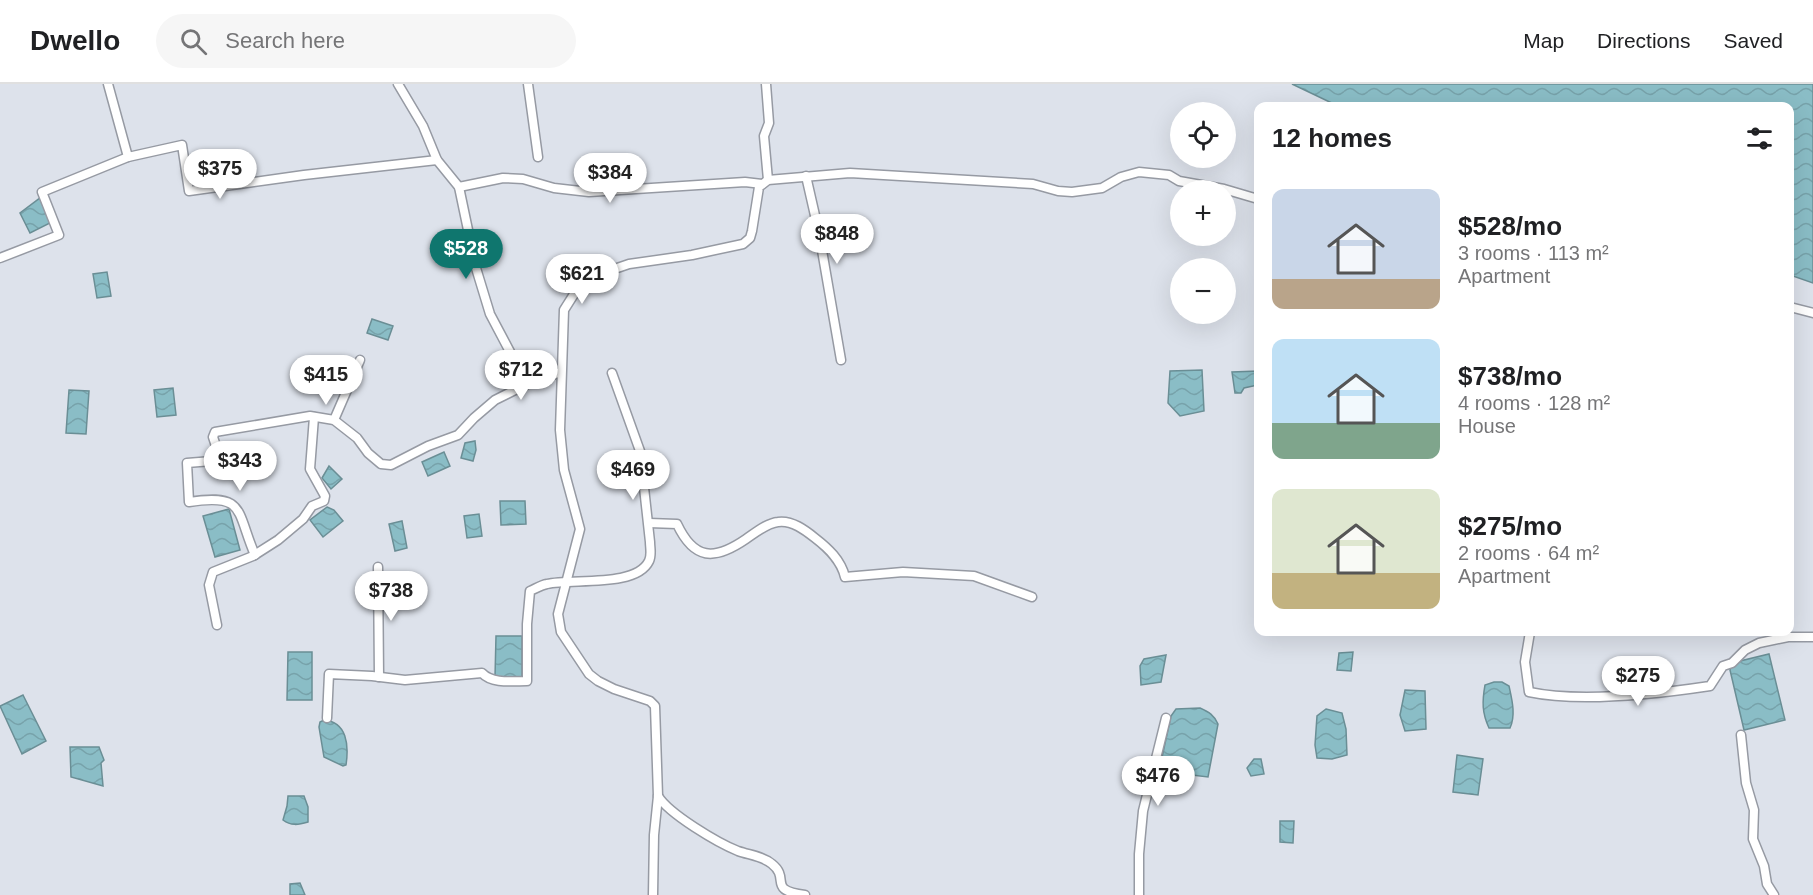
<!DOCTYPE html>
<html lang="en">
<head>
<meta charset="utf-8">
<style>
  body { margin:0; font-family:Helvetica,sans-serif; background:#f6f6f6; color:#202124; height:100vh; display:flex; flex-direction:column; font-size:22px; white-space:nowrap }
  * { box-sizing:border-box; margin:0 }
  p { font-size:20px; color:#757577 }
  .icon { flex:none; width:33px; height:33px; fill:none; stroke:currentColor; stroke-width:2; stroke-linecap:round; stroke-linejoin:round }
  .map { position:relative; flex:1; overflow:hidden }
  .details { position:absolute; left:1254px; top:18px; width:540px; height:534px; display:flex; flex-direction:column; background:#fff; border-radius:12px; box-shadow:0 6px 24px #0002 }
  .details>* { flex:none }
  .buttons { position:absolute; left:1170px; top:18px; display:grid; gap:12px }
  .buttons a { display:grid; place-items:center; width:66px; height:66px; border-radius:50%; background:#fff; box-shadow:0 6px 24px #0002; font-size:30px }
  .price { position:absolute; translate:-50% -51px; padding:0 14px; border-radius:21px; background:#fff; color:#222; font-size:20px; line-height:39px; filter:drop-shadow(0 2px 3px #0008) }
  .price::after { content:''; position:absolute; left:50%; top:36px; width:18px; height:14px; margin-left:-9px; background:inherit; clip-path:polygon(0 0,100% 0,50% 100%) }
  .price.selected { background:#0f766e; color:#fff }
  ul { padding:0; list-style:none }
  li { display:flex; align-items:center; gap:18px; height:150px; padding:0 18px }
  li span { display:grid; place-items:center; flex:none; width:168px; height:120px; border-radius:12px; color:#555 }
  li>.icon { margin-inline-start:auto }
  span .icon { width:72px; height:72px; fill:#fffc; stroke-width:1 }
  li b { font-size:26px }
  h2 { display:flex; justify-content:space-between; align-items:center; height:72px; padding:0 18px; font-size:26px }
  header { display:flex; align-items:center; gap:36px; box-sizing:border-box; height:84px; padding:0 30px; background:#fff; border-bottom:2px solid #e0e0e0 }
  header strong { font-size:28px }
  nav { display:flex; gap:33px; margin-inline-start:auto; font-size:21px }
  .search { width:420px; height:54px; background:#f6f6f6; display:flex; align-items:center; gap:15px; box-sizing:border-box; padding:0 21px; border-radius:33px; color:#757577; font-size:22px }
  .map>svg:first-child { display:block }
  .water { fill:url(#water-waves); stroke:#6a8e95; stroke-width:1.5 }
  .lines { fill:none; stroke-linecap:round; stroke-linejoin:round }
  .minor-casing { stroke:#969aa3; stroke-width:11 }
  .minor { stroke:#fff; stroke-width:8 }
</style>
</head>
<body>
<header>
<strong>Dwello</strong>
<div class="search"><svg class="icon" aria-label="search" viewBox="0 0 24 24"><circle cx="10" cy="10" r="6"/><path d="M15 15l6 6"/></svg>Search here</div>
<nav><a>Map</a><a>Directions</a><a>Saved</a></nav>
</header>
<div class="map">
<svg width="1813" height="811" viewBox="0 0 1813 811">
  <defs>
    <pattern id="water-waves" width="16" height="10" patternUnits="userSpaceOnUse" patternTransform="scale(1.5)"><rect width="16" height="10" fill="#8abdc6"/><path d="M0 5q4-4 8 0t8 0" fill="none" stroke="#77a2aa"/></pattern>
  </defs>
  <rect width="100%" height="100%" fill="#dde2eb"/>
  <!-- water -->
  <g class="water">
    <path d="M1292,0H1813V199L1790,191V22H1338Z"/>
    <path d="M40,114L52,138L30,149L20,129Z"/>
    <path d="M107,188L111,212L97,214L93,190Z"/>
    <path d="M372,235L393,242L388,256L367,249Z"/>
    <path d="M1202,286L1204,327L1180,332L1168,319L1170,287Z"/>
    <path d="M1258,287V301L1244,304L1241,309H1235L1232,288Z"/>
    <path d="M173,304L176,331L157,333L154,306Z"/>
    <path d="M69,306L89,307L86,350L66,349Z"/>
    <path d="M475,357L476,366L473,377L461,374L465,359Z"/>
    <path d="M444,368L450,382L428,392L422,378Z"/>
    <path d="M329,382L342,395L331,405L322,394Z"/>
    <path d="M500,417H525L526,440L501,441Z"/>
    <path d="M327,423L334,426L343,437L323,453L310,436Z"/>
    <path d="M229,425L240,466L215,473L203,432Z"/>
    <path d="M479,430L482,452L467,454L464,432Z"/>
    <path d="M402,437L407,464L395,467L389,440Z"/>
    <path d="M496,552H522V593H495Z"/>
    <path d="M288,568H312V616H287Z"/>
    <path d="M1353,568L1351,587L1337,586L1339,569Z"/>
    <path d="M1769,570L1785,636L1744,646L1730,586L1732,579Z"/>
    <path d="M1166,571L1161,598L1141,601L1140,582L1144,575Z"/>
    <path d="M1494,598H1502L1509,602C1512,616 1516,631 1510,644H1489C1482,629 1482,618 1485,601Z"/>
    <path d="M1405,606L1425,607L1426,645L1405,647L1400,631Z"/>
    <path d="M23,611L46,657L22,670L0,622Z"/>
    <path d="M1200,624C1209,628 1214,631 1218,640L1208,693L1159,687L1171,632L1176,625Z"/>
    <path d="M1326,625L1342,629L1346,645L1347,671L1332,675L1317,674L1315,661L1317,632Z"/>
    <path d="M324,636C347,638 349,661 346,681L343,682L324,673L319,643L320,638Z"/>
    <path d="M70,663H99L104,676L101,679L103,702L71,693Z"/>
    <path d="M1457,671L1483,675L1478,711L1453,708Z"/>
    <path d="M1254,675H1261L1264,690L1251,692L1247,684Z"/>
    <path d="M288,712H304L308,723V738C298,741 291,742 283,736L287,722Z"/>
    <path d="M1280,737H1294L1293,759L1280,758Z"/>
    <path d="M300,799L305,811H290V800Z"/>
  </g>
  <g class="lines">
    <!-- minor casing -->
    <g class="minor-casing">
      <g id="minor">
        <path d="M108,0L128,73L182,61L189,107L304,91L437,76"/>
        <path d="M398,0L423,42L437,76L459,103L476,184L490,230L527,300"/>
        <path d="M528,0L538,73"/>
        <path d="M766,0L769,39L764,52L768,96"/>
        <path d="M806,92L819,149L841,276"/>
        <path d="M459,103L503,94L523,95L554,104L589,108L745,98L762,100"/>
        <path d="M0,174L59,151L42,108L128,73"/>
        <path d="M1790,223L1813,229"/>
        <path d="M334,336L360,276"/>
        <path d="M649,439L677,440C694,476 714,477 746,455C755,449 767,439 778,438C792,436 805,446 815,454C828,464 841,476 845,493L903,488L974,492L1032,513"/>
        <path d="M255,471C236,427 246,409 189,418L187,379L212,377L217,372V365L213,353L215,348L310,332L334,336L357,354L368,369L381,380L391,381L428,362L458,351L474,334L495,316L527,300L561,288"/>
        <path d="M378,483L379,593"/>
        <path d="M217,541L209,501L213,488L253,472L278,456L303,435L312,422L324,417L325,412L310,385L314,333"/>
        <path d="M1530,548L1525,578L1529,608C1581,619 1657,610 1710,602L1723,582L1732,579L1745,566L1759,559L1788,553H1813"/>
        <path d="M327,634L329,590L372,592L405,596L482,589C492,600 513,597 527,597V540L530,507C535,505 541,501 547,500C572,494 636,504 649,477C652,471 650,464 650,458L640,367L612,289"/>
        <path d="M1741,651L1746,699L1754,726L1753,755L1764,782L1767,800L1774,811"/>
        <path d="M658,712C669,730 718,759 738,767C749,771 763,772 772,780C791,795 766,806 805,811"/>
        <path d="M653,811L654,751L658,712L655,622L650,617L614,605L598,597L589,590L561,548L558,530L580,445L564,386L560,346L564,226L576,207L591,193L629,180L692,171L743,160L750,154L752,147L759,103L768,96L850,89L1033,100L1058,107L1072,108L1102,104L1121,93L1139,88L1169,91L1179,97L1224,105L1258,115"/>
        <path d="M1139,811V770L1143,727L1166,634"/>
      </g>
    </g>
    <!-- minor -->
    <use href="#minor" class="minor"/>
  </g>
</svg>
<div class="buttons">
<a><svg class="icon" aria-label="locate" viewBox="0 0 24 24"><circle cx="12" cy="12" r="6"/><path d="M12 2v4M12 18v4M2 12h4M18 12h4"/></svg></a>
<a>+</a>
<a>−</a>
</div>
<b class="price" style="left:220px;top:116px">$375</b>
<b class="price" style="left:610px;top:120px">$384</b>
<b class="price" style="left:837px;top:181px">$848</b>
<b class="price selected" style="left:466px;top:196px">$528</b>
<b class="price" style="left:582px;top:221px">$621</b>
<b class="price" style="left:521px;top:317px">$712</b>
<b class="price" style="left:326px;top:322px">$415</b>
<b class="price" style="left:240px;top:408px">$343</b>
<b class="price" style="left:633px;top:417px">$469</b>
<b class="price" style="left:391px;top:538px">$738</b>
<b class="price" style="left:1638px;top:623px">$275</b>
<b class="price" style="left:1158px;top:723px">$476</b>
<section class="details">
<h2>12 homes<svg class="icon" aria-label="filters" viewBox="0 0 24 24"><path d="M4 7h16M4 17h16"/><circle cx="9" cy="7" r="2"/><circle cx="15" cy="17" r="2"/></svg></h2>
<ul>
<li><span style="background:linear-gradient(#c9d6e8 75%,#b9a48a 0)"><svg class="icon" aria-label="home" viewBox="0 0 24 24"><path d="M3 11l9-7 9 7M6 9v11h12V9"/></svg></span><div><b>$528/mo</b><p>3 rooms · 113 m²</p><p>Apartment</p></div></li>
<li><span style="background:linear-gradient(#bfe0f5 70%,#7fa58c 0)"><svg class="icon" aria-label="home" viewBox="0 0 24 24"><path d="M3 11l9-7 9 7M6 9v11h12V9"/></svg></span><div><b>$738/mo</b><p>4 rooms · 128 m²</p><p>House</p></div></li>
<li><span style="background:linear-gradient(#dfe7d0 70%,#c2b280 0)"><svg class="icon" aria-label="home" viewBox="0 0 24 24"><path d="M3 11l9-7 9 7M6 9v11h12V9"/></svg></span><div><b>$275/mo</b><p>2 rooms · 64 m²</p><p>Apartment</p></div></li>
</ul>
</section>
</div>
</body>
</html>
